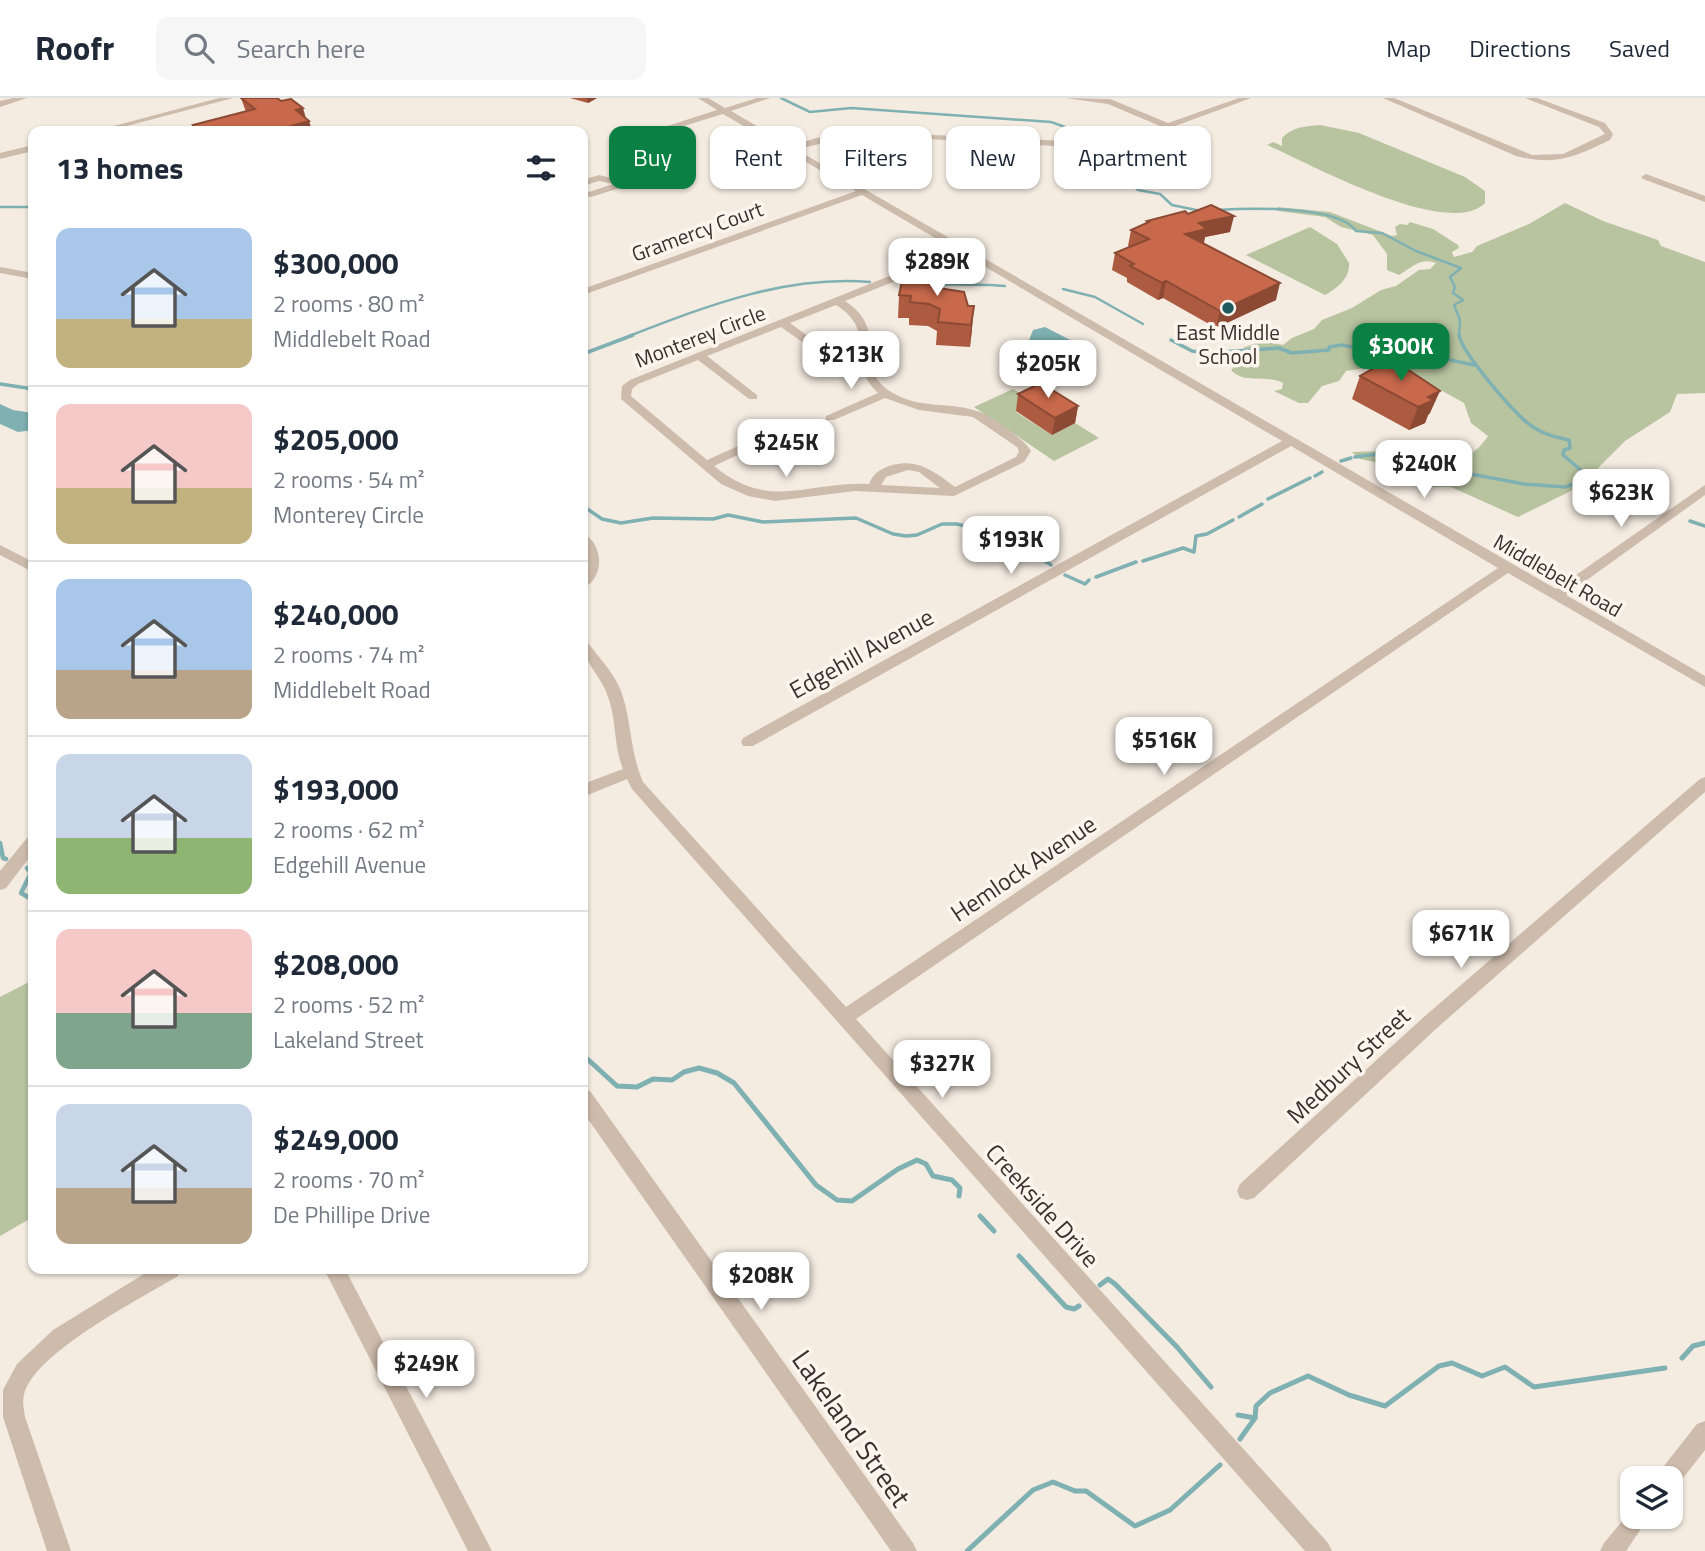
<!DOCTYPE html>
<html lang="en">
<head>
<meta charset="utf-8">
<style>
  body { margin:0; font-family:"Titillium Web",sans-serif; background:#f6f6f7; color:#1f2937; height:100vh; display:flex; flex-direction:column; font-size:26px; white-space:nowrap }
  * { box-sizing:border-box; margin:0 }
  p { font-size:23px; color:#747a83 }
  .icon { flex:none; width:38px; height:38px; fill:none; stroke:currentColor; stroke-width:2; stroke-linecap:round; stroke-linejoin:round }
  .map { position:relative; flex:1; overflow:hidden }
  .drawer { position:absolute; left:28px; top:28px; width:560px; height:1148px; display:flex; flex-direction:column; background:#fff; border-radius:14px; box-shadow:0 2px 5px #0004 }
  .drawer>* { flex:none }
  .banner { position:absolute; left:609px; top:28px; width:665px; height:63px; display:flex; gap:14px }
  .fabs { position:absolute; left:1620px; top:1368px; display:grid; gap:14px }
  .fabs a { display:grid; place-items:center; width:63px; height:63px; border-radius:14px; background:#fff; box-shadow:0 2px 5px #0004; font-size:35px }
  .price { position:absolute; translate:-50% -60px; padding:0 16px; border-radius:14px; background:#fff; color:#222; font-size:23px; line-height:46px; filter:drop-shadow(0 2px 4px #0008) }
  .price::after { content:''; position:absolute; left:50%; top:42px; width:21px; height:16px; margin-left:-10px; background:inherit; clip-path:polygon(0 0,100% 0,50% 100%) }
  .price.current { background:#0b8043; color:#fff }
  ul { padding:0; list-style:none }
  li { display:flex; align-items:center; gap:21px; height:175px; padding:0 28px }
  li+li { border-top:2px solid #e0e1e3 }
  li span { display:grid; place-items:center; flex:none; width:196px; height:140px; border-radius:14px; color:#555 }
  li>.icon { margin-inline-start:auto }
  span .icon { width:84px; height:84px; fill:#fffc; stroke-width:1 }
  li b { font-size:30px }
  h2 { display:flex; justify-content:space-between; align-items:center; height:84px; padding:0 28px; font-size:30px }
  .chip { padding:0 24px; border-radius:14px; background:#fff; box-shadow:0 2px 5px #0004; font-size:24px; line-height:63px }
  .chip.current { background:#0b8043; color:#fff }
  header { display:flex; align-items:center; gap:42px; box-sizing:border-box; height:98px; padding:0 35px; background:#fff; border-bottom:2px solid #e0e1e3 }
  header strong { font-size:33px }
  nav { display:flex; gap:38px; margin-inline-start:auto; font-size:24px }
  .search { width:490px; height:63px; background:#f6f6f7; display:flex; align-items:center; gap:18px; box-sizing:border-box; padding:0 24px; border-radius:14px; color:#747a83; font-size:26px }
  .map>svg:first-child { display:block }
  .green { fill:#b8c4a0 }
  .water { fill:#7fb0b2 }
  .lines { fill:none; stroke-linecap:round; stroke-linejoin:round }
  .stream-far3 { stroke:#7fb0b2; stroke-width:2.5 }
  .stream-far2 { stroke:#7fb0b2; stroke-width:3.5 }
  .stream-far1 { stroke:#7fb0b2; stroke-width:4.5 }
  .stream { stroke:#7fb0b2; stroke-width:5 }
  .minor { fill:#cdbbac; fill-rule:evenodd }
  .wall { fill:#ac5a40 }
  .shaded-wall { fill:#8c4a34 }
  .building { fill:#c8694b; stroke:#8c4a34; stroke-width:2 }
  .poi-dot { fill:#1f5a5e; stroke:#fbf5ee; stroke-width:2.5 }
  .labels { text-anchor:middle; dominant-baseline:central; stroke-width:7; stroke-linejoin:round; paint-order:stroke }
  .far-street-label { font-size:21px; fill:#3b302b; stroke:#fbf5ee }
  .far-poi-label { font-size:21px; fill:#3b302b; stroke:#fbf5ee }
  .street-label { font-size:24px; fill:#3b302b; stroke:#fbf5ee }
  .near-street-label { font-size:28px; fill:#3b302b; stroke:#fbf5ee }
</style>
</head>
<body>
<header>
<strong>Roofr</strong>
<div class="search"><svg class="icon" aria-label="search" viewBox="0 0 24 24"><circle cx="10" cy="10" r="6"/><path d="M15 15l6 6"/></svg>Search here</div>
<nav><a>Map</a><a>Directions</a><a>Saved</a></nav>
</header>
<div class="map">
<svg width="1705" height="1453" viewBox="0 0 1705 1453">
  <rect width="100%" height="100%" fill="#f4ebe1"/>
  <!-- green -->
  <g class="green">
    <path d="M1320,27L1359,35L1465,79L1485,93V105C1448,142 1310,66 1267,47L1273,44L1282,48V40C1292,29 1306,28 1320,27Z"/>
    <path d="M1565,105L1603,123L1658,142L1661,148L1705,164V295L1677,296L1670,314L1625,343L1595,373L1658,404L1645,411L1585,386L1518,419L1451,389H1423L1404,370L1360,361L1352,354C1362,354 1371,353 1380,353C1419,354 1459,382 1488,338L1471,325L1464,305L1401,270L1372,269L1346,273L1339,283L1322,288L1308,305H1299L1274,293L1282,291L1283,285C1267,276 1245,287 1231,272L1236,267L1256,260L1243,250L1262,243L1283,247L1292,240L1314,231L1322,222L1352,210L1381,192L1396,188L1419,172L1430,171L1436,165C1421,159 1412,169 1399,177L1387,172V156L1373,137L1341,129L1325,119L1278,113L1277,109L1330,114L1392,138L1397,137L1395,129L1400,126L1407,127L1410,124L1433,131L1458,147L1459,150L1452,154L1454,159L1472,154L1477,148L1529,126Z"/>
    <path d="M1310,129L1337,146L1349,165C1350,181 1337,190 1325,197L1246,157Z"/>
    <path d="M1013,291L1026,299L1016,314L1052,337L1075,325L1099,340L1054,363L974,309Z"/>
    <path d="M33,882V1119L0,1138V899Z"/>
  </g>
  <!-- water -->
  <g class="water">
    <path d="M1045,229L1080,247L1082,253L1039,270H1032L1023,258L1033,232Z"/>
    <path d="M0,306L13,312L33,315V332L18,334L0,326Z"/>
  </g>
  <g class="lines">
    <!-- stream-far3 -->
    <g class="stream-far3">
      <path d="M781,0L810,14L851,10L1051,24L1068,30L1085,45"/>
      <path d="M1098,54L1138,92L1160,96L1172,107L1201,113"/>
      <path d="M0,109H33"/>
      <path d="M1217,112C1247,110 1339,107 1356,133L1382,135L1416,153L1461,170L1450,179L1455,189L1453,195L1463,202L1454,207L1460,222L1459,238"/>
      <path d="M929,186L989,187"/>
      <path d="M991,187L1005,188"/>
      <path d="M1063,191L1095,199L1143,226"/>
      <path d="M629,238C707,208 785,177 870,184"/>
    </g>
    <!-- stream-far2 -->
    <g class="stream-far2">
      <path d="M1459,237C1462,255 1516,318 1533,329C1545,337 1556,339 1569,342L1570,350L1564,352L1563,357L1595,384L1651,409"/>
      <path d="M1171,242L1192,253L1207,255L1279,250L1292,255L1329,252V249L1342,247L1361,251L1371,248L1394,250L1474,267"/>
      <path d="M583,256L633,237"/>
      <path d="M0,286L27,290L33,294"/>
      <path d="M1355,359L1378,356L1401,363L1524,386L1565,389L1591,380"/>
      <path d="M1341,363L1351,360"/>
      <path d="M1315,378L1322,374"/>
      <path d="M1268,401L1310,380"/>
      <path d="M583,408L602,421L621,425L653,420L713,421L728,417L763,424L856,420L893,436L906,438L917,437L942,426H957L980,432L991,440L1003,441L1016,452L1038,458L1051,467"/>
      <path d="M1239,419L1262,406"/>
      <path d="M1690,423L1705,428"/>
      <path d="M1143,463L1183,450L1194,454L1196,438L1207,436L1233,422"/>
      <path d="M1065,477L1085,486L1089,482"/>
      <path d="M1096,479L1136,464"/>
    </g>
    <!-- stream-far1 -->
    <g class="stream-far1">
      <path d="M0,745L3,760L6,761"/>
      <path d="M27,770L31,775L21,795L33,802"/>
    </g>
    <!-- stream -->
    <g class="stream">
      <path d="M583,957L617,988L637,989L653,981L672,982L684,974L699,970L717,975L734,985L816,1087L837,1102L852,1103L898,1071L917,1062L926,1066L933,1078L952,1082L960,1090L959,1098"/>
      <path d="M980,1118L994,1133"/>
      <path d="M1019,1158L1066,1209L1074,1211L1079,1208"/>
      <path d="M1100,1187L1108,1181L1115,1186L1177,1249L1211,1289"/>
      <path d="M1682,1260L1693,1248L1705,1245"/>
      <path d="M1238,1317L1255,1320"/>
      <path d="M1240,1341L1255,1320L1256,1308L1270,1295L1308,1278L1349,1297L1385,1308L1439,1268L1452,1265L1482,1278L1505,1269L1534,1289L1665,1270"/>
      <path d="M967,1453L1033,1392L1053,1384L1075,1393H1086L1135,1428L1170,1412L1220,1367"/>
    </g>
    <!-- minor -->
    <g class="minor">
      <path d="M13,0H27L0,9V3Z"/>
      <path d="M219,0H233L108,33H95Z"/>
      <path d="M698,0H708L725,10L757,0H770L731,13L791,48L816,40L865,34L1112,45L1160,28L1108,6L1065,0L1110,1L1168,25L1239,0H1251L1140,41L1176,60L1177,62L1173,65L1132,44L1113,51L1014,46L1013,70L1019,79L1014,82L1003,70L1006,46C937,43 863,31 797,52L1556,491L1705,387V397L1566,497L1705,578V589L1508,475L856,921L1328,1445L1332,1453H1305L632,691L627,681L583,699V686L623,671C613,647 617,620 607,596C600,576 583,565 583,543L588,545C601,562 617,578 623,599C632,629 630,653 643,684L846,909L1498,470L1291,348L753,648H743L741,644L743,640L1282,343L977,164L954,173L893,184L845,203C892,234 850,267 891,294C920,312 950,303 980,314C990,318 999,325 1007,331C1016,338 1025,343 1031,353L1024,364L954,398L855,393L775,403L748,398L721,386L621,301L622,288L630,282L887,179L952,167L969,160L862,97L583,197V191L856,93L723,16L635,43L674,69V73L591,99L583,97V90L589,94L613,86L599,83L583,88V82L599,77L623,83L664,70L624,42L717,12ZM836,207C880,235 842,259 878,295L826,318V322H834L885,300L919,312L973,319L1017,349L1019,353L1016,359L955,389C934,373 916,359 889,368C879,372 873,376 869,386C807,383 770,414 714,368L782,336V332H774L707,362L631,298L632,291L638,286L698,262L749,301H757V297L707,258L781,229L819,256H827V252L790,225ZM908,372L919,374L940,390L881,387L886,379Z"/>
      <path d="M1383,0H1394L1532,57L1563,56L1605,36L1599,29L1525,0H1537L1605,25L1613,36L1610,42C1575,59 1555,68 1516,58Z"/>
      <path d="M33,47V53L0,61V55Z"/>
      <path d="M1646,76L1705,98V104L1643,81L1641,79Z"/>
      <path d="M0,169L33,175V181L0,175Z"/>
      <path d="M583,436C604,445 605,481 583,490L587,463L583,449Z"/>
      <path d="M0,447L33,464V474L0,457Z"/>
      <path d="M1705,679V694L1437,930L1254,1100L1247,1102L1240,1100L1237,1093L1240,1086L1425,918L1700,681Z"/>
      <path d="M33,738V755L6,790L0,792V773L27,740Z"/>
      <path d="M583,991L590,993L913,1445L917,1453H891L583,1014Z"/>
      <path d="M152,1171H181L178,1178C142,1200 33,1255 24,1297C22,1304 24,1312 25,1319L71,1453H47L3,1319V1292L17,1266L53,1232Z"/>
      <path d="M324,1171H345L492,1453H468Z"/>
      <path d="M1705,1323V1352L1676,1389L1671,1391V1381H1657L1660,1373L1697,1326Z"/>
      <path d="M1633,1410V1419H1649L1626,1453H1600L1604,1445Z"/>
    </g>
  </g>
  <!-- wall -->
  <g class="wall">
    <path d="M241,0L306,21L309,23L312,33H196L193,27L246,14Z"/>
    <path d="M570,0H597L588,5Z"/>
    <path d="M1188,116L1230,134L1205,139L1204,145L1276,202L1216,230L1163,200L1158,202L1127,184V180L1112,172L1115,155L1130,149L1128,148L1131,132L1146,125L1147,123Z"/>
    <path d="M935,175L934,190L968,208L972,231L970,249L936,247L937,233L928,228L909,227V220H898L899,197Z"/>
    <path d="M1360,278L1430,315L1428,317L1425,325L1409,332L1352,301Z"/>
    <path d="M1018,296L1078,308L1075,325L1052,337L1016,313Z"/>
  </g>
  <!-- shaded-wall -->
  <g class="shaded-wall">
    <path d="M587,0H597L588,5Z"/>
    <path d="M303,10L307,24L309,23L312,33H274L296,12Z"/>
    <path d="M1234,118L1230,134L1205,139L1203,147L1185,136L1199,125Z"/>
    <path d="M1166,183L1163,200L1158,202L1162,185Z"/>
    <path d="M1280,185L1276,202L1216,230L1220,213Z"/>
    <path d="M974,208L972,231L970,249L971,227Z"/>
    <path d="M1440,293L1430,315L1428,317L1425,325L1409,332L1418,309L1428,299Z"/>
    <path d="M1078,308L1075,325L1052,337L1055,320Z"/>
  </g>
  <!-- building -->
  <g class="building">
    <path d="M241,0H277L281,3L291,1L303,10L296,12L309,23L274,33H200L193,27L255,11Z"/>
    <path d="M1211,107L1234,118L1199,125L1207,131L1185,136L1280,185L1220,213L1166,183L1162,185L1130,168L1134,166L1115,155L1149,141L1131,132L1149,124L1147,123L1185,113L1188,116Z"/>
    <path d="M904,173L935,175L932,189L964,194L968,208H974L971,227L938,224L940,211L929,206L910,204L911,198L899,197Z"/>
    <path d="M1390,261L1404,269L1440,293L1428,299L1434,302L1418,309L1360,278Z"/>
    <path d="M1041,285L1078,308L1055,320L1018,296Z"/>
  </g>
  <!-- markers -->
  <circle class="poi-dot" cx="1228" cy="210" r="7"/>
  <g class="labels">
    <!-- far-street labels -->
    <g class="far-street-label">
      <text transform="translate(697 133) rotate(-20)">Gramercy Court</text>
      <text transform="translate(700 238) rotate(-21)">Monterey Circle</text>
      <text transform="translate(1558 477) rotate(30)">Middlebelt Road</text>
    </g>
    <!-- far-poi labels -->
    <g class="far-poi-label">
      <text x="1228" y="234">East Middle<tspan x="1228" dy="24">School</tspan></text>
    </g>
    <!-- street labels -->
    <g class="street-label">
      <text transform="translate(861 555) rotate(-29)">Edgehill Avenue</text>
      <text transform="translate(1023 770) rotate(-34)">Hemlock Avenue</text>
      <text transform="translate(1348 967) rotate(-43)">Medbury Street</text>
      <text transform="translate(1043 1107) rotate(48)">Creekside Drive</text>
    </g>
    <!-- near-street labels -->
    <g class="near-street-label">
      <text transform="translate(852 1330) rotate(55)">Lakeland Street</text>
    </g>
  </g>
</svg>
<div class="fabs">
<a><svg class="icon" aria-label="layers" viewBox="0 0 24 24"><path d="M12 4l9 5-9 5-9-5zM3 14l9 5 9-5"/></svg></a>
</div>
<b class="price" style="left:937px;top:200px">$289K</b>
<b class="price current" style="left:1401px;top:285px">$300K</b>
<b class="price" style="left:851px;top:293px">$213K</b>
<b class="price" style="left:1048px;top:302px">$205K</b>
<b class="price" style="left:786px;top:381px">$245K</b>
<b class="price" style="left:1424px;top:402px">$240K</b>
<b class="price" style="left:1621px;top:431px">$623K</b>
<b class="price" style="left:1011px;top:478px">$193K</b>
<b class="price" style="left:1164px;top:679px">$516K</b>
<b class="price" style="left:1461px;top:872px">$671K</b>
<b class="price" style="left:942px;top:1002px">$327K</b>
<b class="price" style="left:761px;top:1214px">$208K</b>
<b class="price" style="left:426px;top:1302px">$249K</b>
<div class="banner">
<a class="chip current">Buy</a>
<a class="chip">Rent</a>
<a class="chip">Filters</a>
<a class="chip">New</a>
<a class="chip">Apartment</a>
</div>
<section class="drawer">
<h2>13 homes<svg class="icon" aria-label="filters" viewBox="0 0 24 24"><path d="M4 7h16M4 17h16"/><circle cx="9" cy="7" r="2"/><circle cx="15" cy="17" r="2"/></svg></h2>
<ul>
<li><span style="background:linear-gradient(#a9c7e8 65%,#c2b280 0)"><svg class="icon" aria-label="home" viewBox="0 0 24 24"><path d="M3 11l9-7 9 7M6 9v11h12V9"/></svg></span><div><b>$300,000</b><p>2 rooms · 80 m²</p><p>Middlebelt Road</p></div></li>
<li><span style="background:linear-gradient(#f6c9c9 60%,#c2b280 0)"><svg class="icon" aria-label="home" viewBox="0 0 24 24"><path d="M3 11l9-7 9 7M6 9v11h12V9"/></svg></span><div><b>$205,000</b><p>2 rooms · 54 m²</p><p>Monterey Circle</p></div></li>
<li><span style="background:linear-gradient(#a9c7e8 65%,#b9a48a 0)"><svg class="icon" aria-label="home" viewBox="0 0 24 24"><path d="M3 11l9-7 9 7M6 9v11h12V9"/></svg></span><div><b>$240,000</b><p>2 rooms · 74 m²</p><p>Middlebelt Road</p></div></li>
<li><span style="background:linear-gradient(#c9d6e8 60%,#8fb573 0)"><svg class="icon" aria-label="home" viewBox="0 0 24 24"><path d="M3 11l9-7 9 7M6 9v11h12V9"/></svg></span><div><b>$193,000</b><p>2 rooms · 62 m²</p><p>Edgehill Avenue</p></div></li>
<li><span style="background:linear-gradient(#f6c9c9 60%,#7fa58c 0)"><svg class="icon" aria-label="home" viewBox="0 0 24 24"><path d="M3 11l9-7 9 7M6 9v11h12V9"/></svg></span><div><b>$208,000</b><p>2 rooms · 52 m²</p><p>Lakeland Street</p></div></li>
<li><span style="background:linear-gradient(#c9d6e8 60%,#b9a48a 0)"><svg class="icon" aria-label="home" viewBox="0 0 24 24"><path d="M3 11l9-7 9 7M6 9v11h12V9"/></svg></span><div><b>$249,000</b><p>2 rooms · 70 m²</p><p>De Phillipe Drive</p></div></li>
</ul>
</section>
</div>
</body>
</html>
